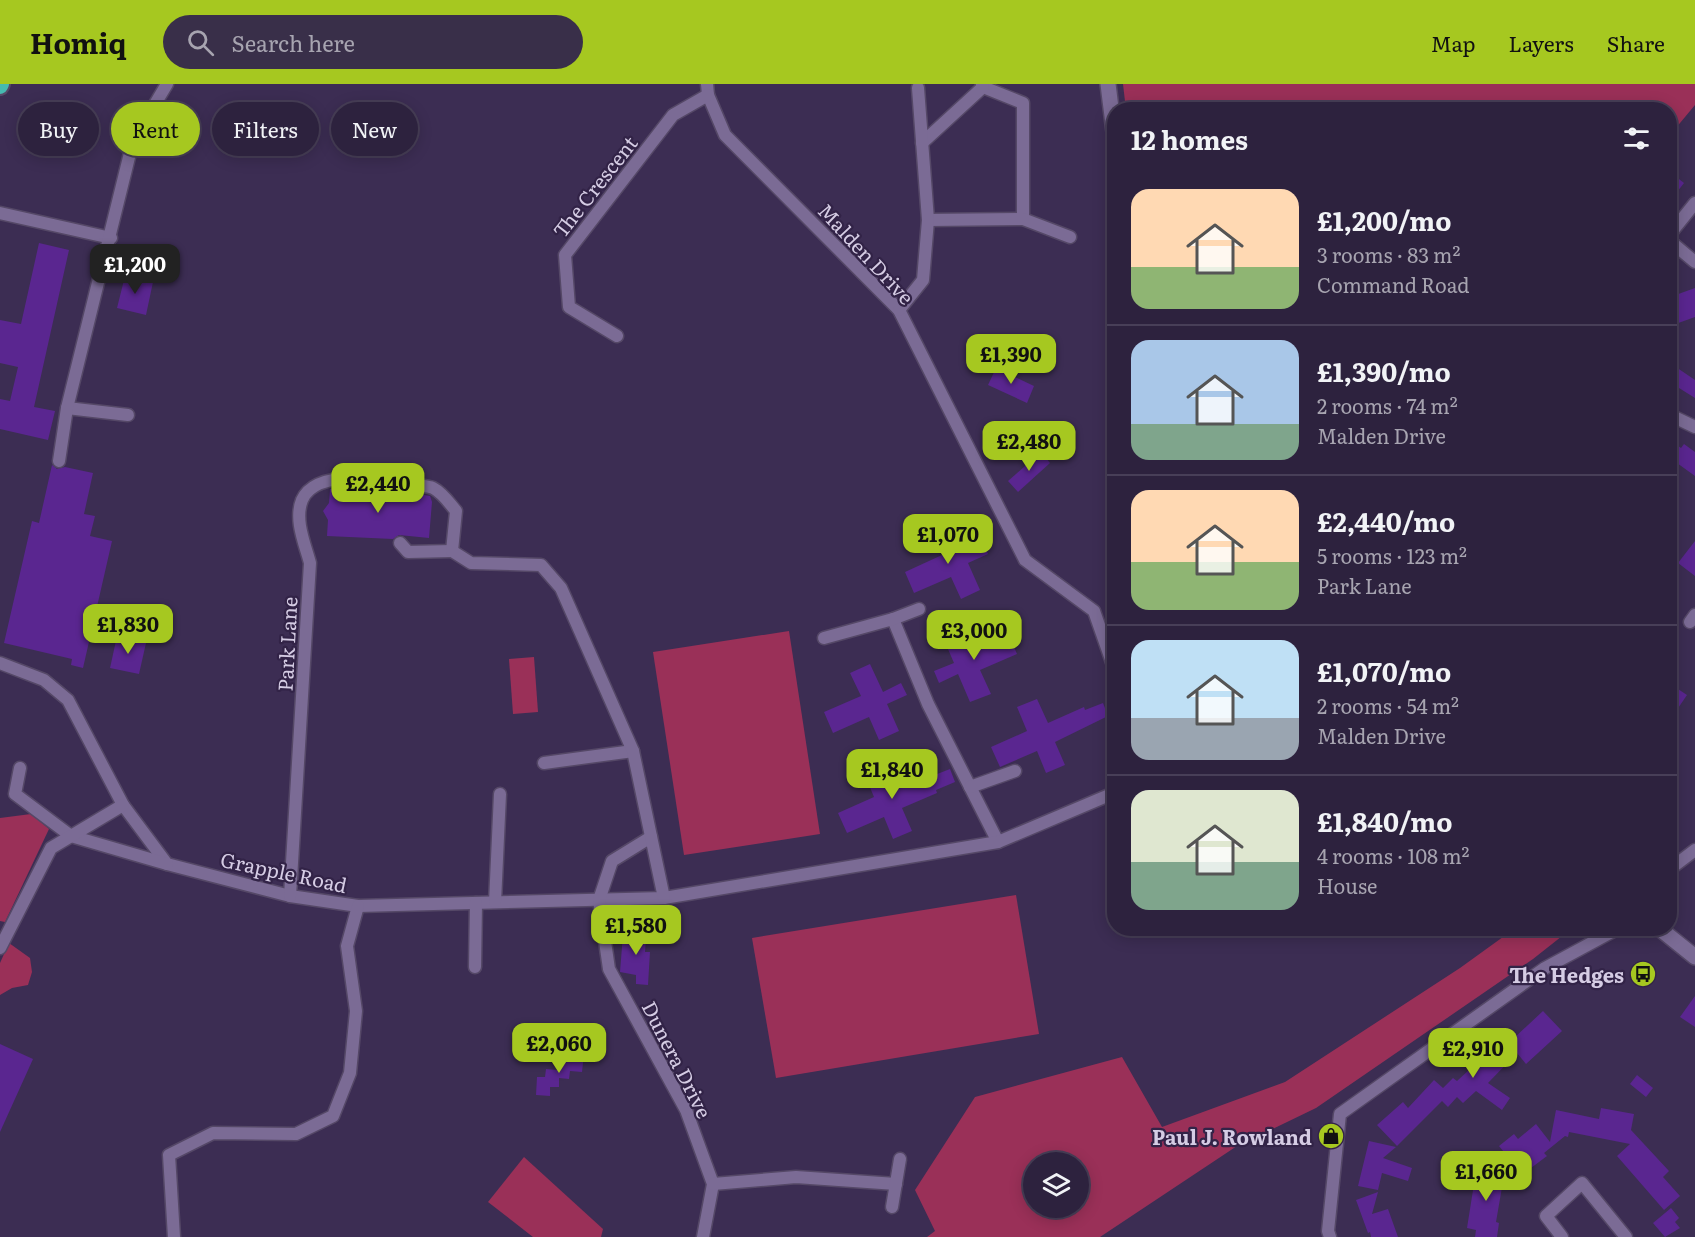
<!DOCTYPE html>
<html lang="en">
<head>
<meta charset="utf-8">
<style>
  body { margin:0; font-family:Literata,serif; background:#392f49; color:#f1f3f6; height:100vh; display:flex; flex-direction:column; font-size:22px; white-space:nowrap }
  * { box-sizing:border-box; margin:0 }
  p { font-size:20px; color:#a7a4b0 }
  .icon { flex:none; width:33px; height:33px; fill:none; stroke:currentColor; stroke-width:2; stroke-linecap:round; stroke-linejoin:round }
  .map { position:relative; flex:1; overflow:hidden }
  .panel { position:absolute; left:1107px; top:18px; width:570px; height:834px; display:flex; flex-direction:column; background:#2d223e; border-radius:24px; box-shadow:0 3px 15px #0003,0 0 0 2px #483f58 }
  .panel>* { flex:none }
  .banner { position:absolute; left:18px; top:18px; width:570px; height:54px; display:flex; gap:12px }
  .fabs { position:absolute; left:1023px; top:1068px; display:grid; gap:12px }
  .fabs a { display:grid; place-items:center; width:66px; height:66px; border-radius:50%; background:#2d223e; box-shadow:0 3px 15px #0003,0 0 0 2px #483f58; font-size:30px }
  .price { position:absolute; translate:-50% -51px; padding:0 14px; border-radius:12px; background:#a6c820; color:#111; font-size:20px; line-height:39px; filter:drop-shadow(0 2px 3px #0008) }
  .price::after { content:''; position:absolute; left:50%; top:36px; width:18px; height:14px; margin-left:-9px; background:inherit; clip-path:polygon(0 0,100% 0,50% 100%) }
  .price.current { background:#222; color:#fff }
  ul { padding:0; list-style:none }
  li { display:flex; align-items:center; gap:18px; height:150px; padding:0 24px }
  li+li { border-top:2px solid #483f58 }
  li span { display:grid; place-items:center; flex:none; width:168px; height:120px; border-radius:18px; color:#555 }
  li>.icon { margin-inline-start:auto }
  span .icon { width:72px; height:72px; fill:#fffc; stroke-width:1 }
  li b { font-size:26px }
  h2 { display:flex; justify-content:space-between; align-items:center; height:72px; padding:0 24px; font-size:26px }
  .chip { padding:0 21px; border-radius:27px; background:#2d223e; box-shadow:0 3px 15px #0003,0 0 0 2px #483f58; font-size:21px; line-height:54px }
  .chip.current { background:#a6c820; color:#111 }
  header { display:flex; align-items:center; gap:36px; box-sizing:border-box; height:84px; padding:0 30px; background:#a6c820; color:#111 }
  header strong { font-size:28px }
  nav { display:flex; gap:33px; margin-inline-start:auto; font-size:21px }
  .search { width:420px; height:54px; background:#392f49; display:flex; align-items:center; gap:15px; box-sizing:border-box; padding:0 21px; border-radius:33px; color:#a7a4b0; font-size:22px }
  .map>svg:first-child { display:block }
  .green { fill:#9a3058; fill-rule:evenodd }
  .building { fill:#5a2690 }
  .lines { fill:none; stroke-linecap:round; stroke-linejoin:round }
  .minor-casing { stroke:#554867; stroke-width:15 }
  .tertiary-casing { stroke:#554867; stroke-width:18 }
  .trunk-casing { stroke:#554867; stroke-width:20 }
  .minor { stroke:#7b6b95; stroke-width:12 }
  .tertiary { stroke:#7b6b95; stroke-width:15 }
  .trunk { stroke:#46bab1; stroke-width:16 }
  .labels { text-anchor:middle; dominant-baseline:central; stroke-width:4.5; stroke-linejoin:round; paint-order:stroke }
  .street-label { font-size:20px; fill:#d5cce4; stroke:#322347 }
  .poi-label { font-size:20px; font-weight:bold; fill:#d5cce4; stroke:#322347; text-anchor:end }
</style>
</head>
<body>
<header>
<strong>Homiq</strong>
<div class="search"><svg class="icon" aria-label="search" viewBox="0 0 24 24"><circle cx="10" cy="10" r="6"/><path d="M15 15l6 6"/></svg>Search here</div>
<nav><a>Map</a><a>Layers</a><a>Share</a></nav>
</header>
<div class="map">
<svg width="1695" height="1153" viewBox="0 0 1695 1153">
  <rect width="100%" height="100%" fill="#3c2d53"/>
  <!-- green -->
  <g class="green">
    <path d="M1123,0H1695V21L1670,51V26H1126Z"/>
    <path d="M789,547L820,750L684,771L653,568Z"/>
    <path d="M534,573L538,628L513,630L509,575Z"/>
    <path d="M31,730L49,745L5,838L0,837V734Z"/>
    <path d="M1016,811L1039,950L776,994L752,854Z"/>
    <path d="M1514,845H1571L1533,875L1316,1024L1237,1062L1100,1153H927L935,1147L915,1106L975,1013L1122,973L1162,1043L1285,998L1460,884ZM1034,1078H1078V1124H1034Z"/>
    <path d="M9,859L30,874L32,888L28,901L12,904L0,911V879Z"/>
    <path d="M524,1073L603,1145L601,1153H533L488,1118Z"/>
  </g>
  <!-- building -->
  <g class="building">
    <path d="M1670,88L1684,99L1670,117Z"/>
    <path d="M39,159L69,166L34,323L55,327L48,356L0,345V315L10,317L18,283L0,279V236L21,240Z"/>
    <path d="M125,192L153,198L146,231L117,224Z"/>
    <path d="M1695,204V233L1670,242V213Z"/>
    <path d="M1670,279L1695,296V314L1679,304L1670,317Z"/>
    <path d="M996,284L1034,302L1027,319L988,301Z"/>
    <path d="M1670,356L1681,364L1684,360L1695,368V392L1670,374Z"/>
    <path d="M1041,368L1050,379L1018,408L1008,397Z"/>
    <path d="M52,381L57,385L65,383L93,389L84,430L95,432L90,452L112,457L83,584L71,581L72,575L4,559L32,437L39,439Z"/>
    <path d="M334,404L406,408L430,412L432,418L429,454L399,451L393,455L327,452L328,436L323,427L329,419L330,405Z"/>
    <path d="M952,440L964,467L983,459L988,470L968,479L980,506L961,515L951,493L914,509L905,488L942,471L932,448Z"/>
    <path d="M1695,457V492L1678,479Z"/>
    <path d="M962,543L972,565L1008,549L1017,570L980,586L991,610L970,618L958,590L939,599L934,587L954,579L942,551Z"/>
    <path d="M117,552L146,559L139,590L110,584Z"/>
    <path d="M870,580L883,608L901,599L907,611L887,620L899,647L879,656L869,633L833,649L824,628L861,612L850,589Z"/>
    <path d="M1675,603L1687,611L1670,636V610Z"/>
    <path d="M1037,615L1048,639L1084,623L1085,626L1103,619L1108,632L1055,658L1065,681L1046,689L1037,667L1000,683L991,663L1027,647L1017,623Z"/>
    <path d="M884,680L894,705L931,689L932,692L950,685L955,698L936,706L937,709L902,724L912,747L893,755L884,733L847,749L838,729L874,713L864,689Z"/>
    <path d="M635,842L647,843L645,868H650L648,901L636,900V891L620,888L623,850L634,851Z"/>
    <path d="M1695,912V943L1680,933Z"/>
    <path d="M1543,927L1562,947L1526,980L1517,969L1488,999L1510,1014L1502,1026L1476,1007L1463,1019L1457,1013L1448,1023L1442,1017L1397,1062L1377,1041L1403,1018L1408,1024L1434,996L1443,1004L1453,994L1457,997L1509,949L1514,954Z"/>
    <path d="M0,960L33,975L0,1048Z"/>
    <path d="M569,969L584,970L582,988L570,987L569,995L559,994V1003H550V1012L536,1011L537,993H545L546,985L557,986L558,977L568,978Z"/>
    <path d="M1637,991L1653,1004L1646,1013L1630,1000Z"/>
    <path d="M1601,1024L1634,1030L1631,1046L1669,1087L1663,1093L1680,1112L1664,1126L1617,1072L1630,1060L1569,1048L1568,1053L1565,1052L1544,1069L1547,1072L1531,1084L1529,1080L1520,1088L1499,1062L1514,1050L1518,1055L1536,1040L1550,1058L1556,1026L1599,1035Z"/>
    <path d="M1369,1057L1396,1063L1383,1074L1412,1084L1408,1097L1382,1089L1378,1106L1358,1102Z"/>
    <path d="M1477,1081L1505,1086L1496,1138L1499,1139L1497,1153H1475L1476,1146L1467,1144Z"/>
    <path d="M1378,1108L1372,1130L1388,1125L1398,1153H1371L1370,1148L1368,1149L1356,1116Z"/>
    <path d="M1671,1124L1679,1134L1675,1138L1680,1144L1665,1153L1653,1139Z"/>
  </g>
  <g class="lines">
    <!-- minor casing -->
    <g class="minor-casing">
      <g id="minor">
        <path d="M707,0L708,11L725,51L899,226L1025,476L1094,527L1114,584"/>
        <path d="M982,0L983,3L1023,19V135"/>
        <path d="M922,59L983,3"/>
        <path d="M0,129L111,154"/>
        <path d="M928,136L1023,135L1070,153"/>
        <path d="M1670,150L1695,119"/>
        <path d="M1670,157L1695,178"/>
        <path d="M899,226L923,196L928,136L918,4"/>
        <path d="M617,252L569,223L565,171L673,31L708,11"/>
        <path d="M67,324L128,331"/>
        <path d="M1670,331L1695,343"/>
        <path d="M59,377L67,324L133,57L167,0"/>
        <path d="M400,459L408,468L452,467"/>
        <path d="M893,535L928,620L998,758"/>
        <path d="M1690,538L1695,531"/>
        <path d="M824,554L893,535L919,525"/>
        <path d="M0,579L44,596L68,616L123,721L167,780L290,812L358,822L664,814L998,758L1114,709"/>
        <path d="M544,679L633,667"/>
        <path d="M20,684L15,710L71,752L167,780"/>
        <path d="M970,703L1015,687"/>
        <path d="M651,753L612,777L599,816L609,885L686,1026L713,1100L703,1153"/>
        <path d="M1670,785L1695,766"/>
        <path d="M290,812L310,479C305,460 294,436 302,416C316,383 388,395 415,401C421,402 428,402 433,404C443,409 449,419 456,427L452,467L471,479L541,481L561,504L633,667L664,814"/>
        <path d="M495,818L500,710"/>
        <path d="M0,864L51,764L123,721"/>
        <path d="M475,883L476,819"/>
        <path d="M713,1100L796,1093L896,1100"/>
        <path d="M892,1123L900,1075"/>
        <path d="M174,1153L169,1071L213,1049L296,1050L333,1032L350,989L356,927L347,862L358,822"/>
        <path d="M1330,1153L1328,1147L1340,1030L1545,884L1619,844"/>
        <path d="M1562,1153L1546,1132L1582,1099L1626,1153"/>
      </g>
    </g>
    <!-- tertiary casing -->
    <g class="tertiary-casing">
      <g id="tertiary">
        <path d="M1108,0L1114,48"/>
        <path d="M1659,844L1695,873"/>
      </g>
    </g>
    <!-- trunk casing -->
    <g class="trunk-casing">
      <path id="trunk" d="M0,2L1,0"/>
    </g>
    <!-- minor -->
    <use href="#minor" class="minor"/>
    <!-- tertiary -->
    <use href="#tertiary" class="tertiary"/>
    <!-- trunk -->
    <use href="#trunk" class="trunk"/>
  </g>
  <!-- icons -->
  <defs>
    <g id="bus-disc" transform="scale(1.35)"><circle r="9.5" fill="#a6c820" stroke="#322347"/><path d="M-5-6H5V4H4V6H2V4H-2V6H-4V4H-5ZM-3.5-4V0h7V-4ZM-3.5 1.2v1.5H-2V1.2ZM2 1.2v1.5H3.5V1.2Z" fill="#111"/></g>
    <g id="shop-disc" transform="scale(1.35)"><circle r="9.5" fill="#a6c820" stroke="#322347"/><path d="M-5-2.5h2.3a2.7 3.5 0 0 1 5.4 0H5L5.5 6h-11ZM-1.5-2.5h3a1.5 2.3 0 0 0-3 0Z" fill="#111"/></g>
  </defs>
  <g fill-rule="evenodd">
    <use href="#bus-disc" x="1643" y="890"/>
    <use href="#shop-disc" x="1331" y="1052"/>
  </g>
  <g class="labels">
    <!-- street labels -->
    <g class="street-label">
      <text transform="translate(594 102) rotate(-52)">The Crescent</text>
      <text transform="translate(867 169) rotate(47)">Malden Drive</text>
      <text transform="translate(286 560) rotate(-87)">Park Lane</text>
      <text transform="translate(284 787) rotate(12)">Grapple Road</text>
      <text transform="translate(678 975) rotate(63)">Dunera Drive</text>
    </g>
    <!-- poi labels -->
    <g class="poi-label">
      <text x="1624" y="890">The Hedges</text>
      <text x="1312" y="1052">Paul J. Rowland</text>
    </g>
  </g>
</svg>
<div class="fabs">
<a><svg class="icon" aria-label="layers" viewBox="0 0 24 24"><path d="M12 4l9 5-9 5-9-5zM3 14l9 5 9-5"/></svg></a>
</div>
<b class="price current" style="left:135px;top:211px">£1,200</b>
<b class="price" style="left:1011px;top:301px">£1,390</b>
<b class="price" style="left:1029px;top:388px">£2,480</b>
<b class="price" style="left:378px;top:430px">£2,440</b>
<b class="price" style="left:948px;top:481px">£1,070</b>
<b class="price" style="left:128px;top:571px">£1,830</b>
<b class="price" style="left:974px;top:577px">£3,000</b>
<b class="price" style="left:892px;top:716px">£1,840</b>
<b class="price" style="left:636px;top:872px">£1,580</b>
<b class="price" style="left:559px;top:990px">£2,060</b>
<b class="price" style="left:1473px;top:995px">£2,910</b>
<b class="price" style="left:1486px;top:1118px">£1,660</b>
<div class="banner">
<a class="chip">Buy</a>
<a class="chip current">Rent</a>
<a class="chip">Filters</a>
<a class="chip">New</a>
</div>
<section class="panel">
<h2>12 homes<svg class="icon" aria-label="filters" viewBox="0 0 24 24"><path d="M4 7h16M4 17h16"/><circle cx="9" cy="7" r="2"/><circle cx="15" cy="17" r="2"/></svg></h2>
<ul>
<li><span style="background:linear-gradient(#ffd9b3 65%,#8fb573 0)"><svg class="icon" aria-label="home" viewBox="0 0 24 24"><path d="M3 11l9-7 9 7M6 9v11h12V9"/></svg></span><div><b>£1,200/mo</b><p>3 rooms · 83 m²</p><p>Command Road</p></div></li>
<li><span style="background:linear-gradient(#a9c7e8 70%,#7fa58c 0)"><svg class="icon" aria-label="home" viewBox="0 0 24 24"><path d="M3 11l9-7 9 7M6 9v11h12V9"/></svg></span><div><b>£1,390/mo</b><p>2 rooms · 74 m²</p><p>Malden Drive</p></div></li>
<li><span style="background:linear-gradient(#ffd9b3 60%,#8fb573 0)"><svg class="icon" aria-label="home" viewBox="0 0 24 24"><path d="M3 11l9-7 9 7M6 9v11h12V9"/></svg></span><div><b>£2,440/mo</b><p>5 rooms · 123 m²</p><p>Park Lane</p></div></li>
<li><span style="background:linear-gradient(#bfe0f5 65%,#9aa5b1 0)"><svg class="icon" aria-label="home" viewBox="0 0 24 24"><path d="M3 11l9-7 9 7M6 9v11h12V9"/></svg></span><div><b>£1,070/mo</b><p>2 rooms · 54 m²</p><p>Malden Drive</p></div></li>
<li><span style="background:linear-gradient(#dfe7d0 60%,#7fa58c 0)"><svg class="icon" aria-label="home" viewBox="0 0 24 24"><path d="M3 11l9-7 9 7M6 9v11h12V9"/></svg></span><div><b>£1,840/mo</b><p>4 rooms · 108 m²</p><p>House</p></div></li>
</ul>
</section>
</div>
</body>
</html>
